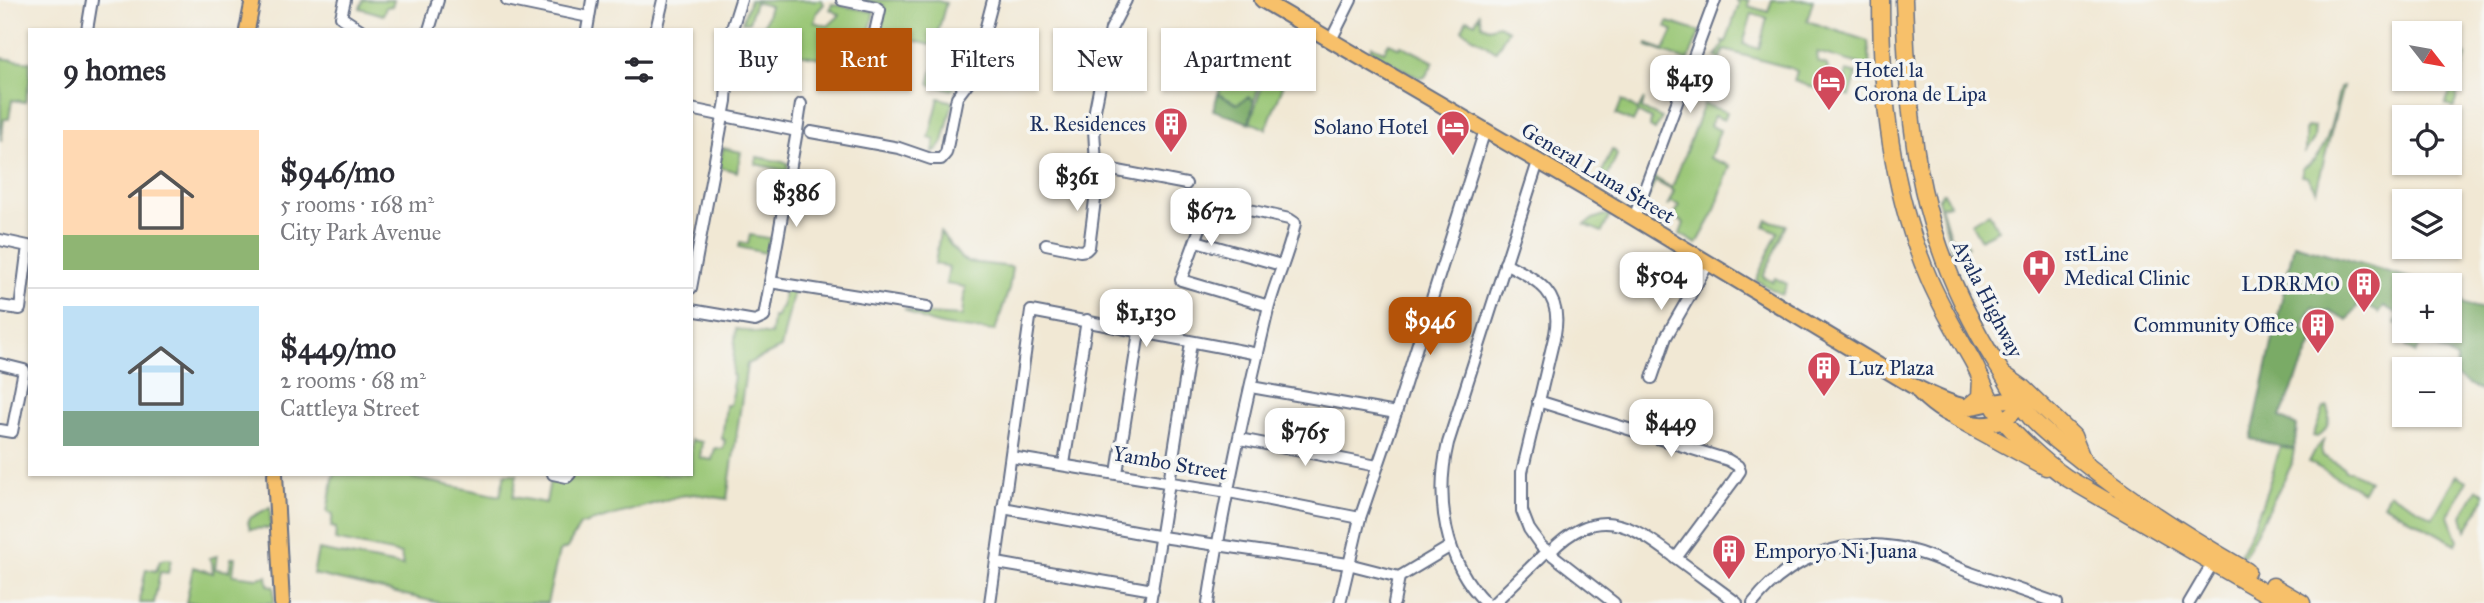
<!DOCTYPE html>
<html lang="en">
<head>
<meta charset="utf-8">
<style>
  body { margin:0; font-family:"IM FELL Great Primer",serif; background:#f7f7f7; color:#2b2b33; height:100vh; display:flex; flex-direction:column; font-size:26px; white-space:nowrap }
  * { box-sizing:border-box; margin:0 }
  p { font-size:23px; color:#7c7c81 }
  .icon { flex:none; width:38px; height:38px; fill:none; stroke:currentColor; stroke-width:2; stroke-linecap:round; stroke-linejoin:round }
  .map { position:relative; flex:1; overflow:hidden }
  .sheet { position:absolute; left:28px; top:28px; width:665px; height:448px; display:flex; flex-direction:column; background:#fff; border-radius:0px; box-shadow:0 2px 5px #0004 }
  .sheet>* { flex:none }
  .guide { position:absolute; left:714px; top:28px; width:665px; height:63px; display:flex; gap:14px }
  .needle { width:46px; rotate:121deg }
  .controls { position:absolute; left:2392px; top:21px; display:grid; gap:14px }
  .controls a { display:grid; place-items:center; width:70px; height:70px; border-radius:0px; background:#fff; box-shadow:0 2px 5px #0004; font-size:35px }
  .price { position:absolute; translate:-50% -60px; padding:0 16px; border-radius:14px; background:#fff; color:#222; font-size:23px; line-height:46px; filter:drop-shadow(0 2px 4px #0008) }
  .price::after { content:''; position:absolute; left:50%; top:42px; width:21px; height:16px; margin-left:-10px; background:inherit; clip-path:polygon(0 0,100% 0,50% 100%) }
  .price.current { background:#b45309; color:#fff }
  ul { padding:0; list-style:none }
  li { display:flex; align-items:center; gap:21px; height:175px; padding:0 35px }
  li+li { border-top:2px solid #e1e1e2 }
  li span { display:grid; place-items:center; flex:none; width:196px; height:140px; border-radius:0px; color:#555 }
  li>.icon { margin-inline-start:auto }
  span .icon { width:84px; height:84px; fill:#fffc; stroke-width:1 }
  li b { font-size:30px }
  h2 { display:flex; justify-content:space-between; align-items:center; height:84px; padding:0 35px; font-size:30px }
  .chip { padding:0 24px; border-radius:0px; background:#fff; box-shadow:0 2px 5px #0004; font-size:24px; line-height:63px }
  .chip.current { background:#b45309; color:#fff }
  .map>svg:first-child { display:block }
  .green { fill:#99c674; stroke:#5a7a69; stroke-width:2; fill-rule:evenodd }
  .forest { fill:#7aab66; stroke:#4a6d62; stroke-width:2 }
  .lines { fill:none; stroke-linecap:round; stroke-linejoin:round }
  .minor-casing { stroke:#667087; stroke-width:14 }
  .major-casing { stroke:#667087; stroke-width:18 }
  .highway-casing { stroke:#667087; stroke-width:19 }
  .minor { stroke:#fff; stroke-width:10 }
  .major { stroke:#f7c06b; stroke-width:14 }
  .highway { stroke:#f7c06b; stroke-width:16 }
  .labels { text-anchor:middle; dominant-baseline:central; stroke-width:7; stroke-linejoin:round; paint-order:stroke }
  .poi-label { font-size:21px; fill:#1b2f5e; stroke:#f6f6f2; text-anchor:start }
  .street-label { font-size:21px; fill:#1b2f5e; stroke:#f6f6f2 }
</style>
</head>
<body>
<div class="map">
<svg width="2484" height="603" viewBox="0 0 2484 603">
  <rect width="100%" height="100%" fill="#f6f6f2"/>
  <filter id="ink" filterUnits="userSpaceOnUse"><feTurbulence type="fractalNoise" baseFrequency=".0143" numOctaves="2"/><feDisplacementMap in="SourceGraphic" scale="14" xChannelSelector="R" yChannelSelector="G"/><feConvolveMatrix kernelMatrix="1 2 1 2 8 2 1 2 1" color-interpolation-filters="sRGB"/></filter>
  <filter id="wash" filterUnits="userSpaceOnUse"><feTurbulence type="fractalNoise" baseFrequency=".00686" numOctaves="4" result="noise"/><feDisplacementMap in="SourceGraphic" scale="28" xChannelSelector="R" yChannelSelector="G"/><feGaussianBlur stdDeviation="1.57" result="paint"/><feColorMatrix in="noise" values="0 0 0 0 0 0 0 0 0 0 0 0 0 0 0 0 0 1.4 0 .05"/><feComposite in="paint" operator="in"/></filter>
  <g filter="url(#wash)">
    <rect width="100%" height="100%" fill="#f1e8d4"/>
    <!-- green -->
    <g class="green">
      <path d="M363,0H394L392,6L386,7L383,15L360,8Z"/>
      <path d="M750,0H822L824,4L817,12L814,22L828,26L840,15L830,9L832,4L874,12L861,69L832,62L831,60L770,49L773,31L764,26L770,6L755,2L749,22H742Z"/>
      <path d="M859,0H934L946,3L934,46L881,32L884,6Z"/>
      <path d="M1736,0H1749L1748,6L1768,12L1772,0H1813L1807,21L1868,41L1870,67L1817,52L1818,62L1827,65L1829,75L1835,79L1839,86L1845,84L1846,71L1857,74L1850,97L1840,93L1838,96L1794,81L1797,71L1790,68L1724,50L1720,59L1716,57L1723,45L1722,42L1726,43L1739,3ZM1752,13L1767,18L1759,49L1743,44Z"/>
      <path d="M1479,14L1482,25L1489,28L1498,25L1508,30L1496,51L1462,30L1467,19L1475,23Z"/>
      <path d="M1668,22L1700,32L1688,61L1647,46V44L1664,50L1673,31L1666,27Z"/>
      <path d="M1389,43L1400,48L1401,45L1434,62L1425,77L1419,78L1370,50L1372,46L1384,51Z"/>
      <path d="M1269,44L1273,45L1254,101L1247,98L1237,104L1218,94L1228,67L1236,69L1242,66L1248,71H1257Z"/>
      <path d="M2450,45L2462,49L2466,55L2454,108L2445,105L2452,87L2426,80L2450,79Z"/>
      <path d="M966,53L973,57C968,73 963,80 951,90L929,84L934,65L955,70L958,61L964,62Z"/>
      <path d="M0,58L30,62V80L25,102L12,100L9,119H4L1,141Z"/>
      <path d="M1696,60L1713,66L1707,84L1689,77Z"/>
      <path d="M1266,74L1275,77L1274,82L1283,86L1266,129L1250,122Z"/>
      <path d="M2343,86L2316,191L2307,177L2301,176L2303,168C2330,155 2333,112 2340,87Z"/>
      <path d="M939,98L953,102L943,142L939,148L933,152L935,140L929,138Z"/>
      <path d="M1644,99L1642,109L1662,118L1655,130L1650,127L1651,119L1638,112L1633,122L1616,115L1622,100L1638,110Z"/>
      <path d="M1704,104L1727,112L1724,120L1714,116L1710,126L1720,130L1710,158L1730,166L1713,215L1697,244L1680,234L1684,223L1674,217L1679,205L1671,202L1667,207L1674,191L1655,181L1643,209L1652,176L1672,188Z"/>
      <path d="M2315,125L2314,139L2305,152V131L2307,127L2315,128Z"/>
      <path d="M723,148L741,152L737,172L719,167Z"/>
      <path d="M1612,150L1615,151L1617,155L1604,184L1611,189L1610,191L1598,181Z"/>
      <path d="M757,157L788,163L787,171L755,164Z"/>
      <path d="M1942,193H1944L1949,204L1941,206L1950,236L1957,244L1964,239L1968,246L1953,254L1938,199Z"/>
      <path d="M1989,213L1998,230L1980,239L1971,223Z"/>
      <path d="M1604,215L1610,216L1602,232L1585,225L1593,219Z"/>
      <path d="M1767,220L1786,225L1763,277L1773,282L1775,278L1787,284L1782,295L1756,280L1778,232L1764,226Z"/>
      <path d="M940,232L961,258L968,262L1012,267L1009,289L995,331C960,327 935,330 904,309L927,314L962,316L965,287L946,284L949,267L935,264Z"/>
      <path d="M750,235L773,239L770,254L739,247L740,242L748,244Z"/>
      <path d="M784,289L794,290L781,348L747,364L727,499L695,494L680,496L580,525L567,548L559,552L547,603H440L313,574L318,550L403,566L401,554L335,540L336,528L331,527L333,514L327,512L334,474H412V478L500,496L505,474H517L513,497L546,503L551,474H691V440L702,442L700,458L712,460L715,448L723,449L725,440L722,439L726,405H730L734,389L732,388L734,376L732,375L736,329L771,335L773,317H777L779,309L782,307Z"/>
      <path d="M2328,407C2331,420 2328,430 2317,437L2313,436L2324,408Z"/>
      <path d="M2325,439L2321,450L2323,456L2343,467L2345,471H2351L2369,481L2363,492L2309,462L2315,450Z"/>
      <path d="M2280,447L2294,450L2291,466L2244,556L2240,554C2258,519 2270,485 2280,447Z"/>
      <path d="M2457,475L2467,481L2449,516L2458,540L2456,544L2383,504L2389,493L2433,517Z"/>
      <path d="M2477,489L2484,492V499L2466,531L2462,516Z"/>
      <path d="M270,507L271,528L250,529L248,522L250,518Z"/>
      <path d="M217,556L215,569L229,571L231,558L235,557L233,575L257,578L267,576L268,585L274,587V603H186L193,567L213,573L212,562L209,558Z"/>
      <path d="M164,559H171L168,573L160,572L154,603H139L146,569L156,571L160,561Z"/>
    </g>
    <!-- forest -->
    <g class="forest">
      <path d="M1218,94L1237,104L1247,98L1249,97L1254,101L1249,123L1213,110Z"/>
      <path d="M2294,244L2433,285H2404V328L2395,323L2399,315L2384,306L2379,313L2360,302L2348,321L2329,311L2327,313L2313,307L2302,329L2315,337L2280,417L2297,426L2294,450L2251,439Z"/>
      <path d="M2450,290L2458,292L2464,304L2484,309V393L2455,376L2457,359L2453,357L2423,339L2415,353L2406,347L2414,334L2409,331H2450Z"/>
    </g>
  </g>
  <g filter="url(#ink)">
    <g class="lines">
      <!-- minor casing -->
      <g class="minor-casing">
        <g id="minor">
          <path d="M345,0L341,17L361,30"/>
          <path d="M507,0L589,17"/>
          <path d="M842,0L876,7L880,10L864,80"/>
          <path d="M87,30L92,0"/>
          <path d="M429,30L438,0"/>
          <path d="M587,30L592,0"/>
          <path d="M656,30L663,0"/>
          <path d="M1331,40L1351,0"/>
          <path d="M691,109L797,131L801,104"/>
          <path d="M811,132L899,148L931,159H941L946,153L957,97L973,76L993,0"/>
          <path d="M1097,167L1186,184"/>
          <path d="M1634,218L1715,0"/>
          <path d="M0,240L28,246L20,309L0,306"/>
          <path d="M1196,241L1281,265"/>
          <path d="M1046,244L1080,251L1086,250L1089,247L1097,184L1094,129L1095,110L1111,29L1126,0"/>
          <path d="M1505,263C1537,280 1563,292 1555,334L1522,472V511L1529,529L1541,546L1614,603"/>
          <path d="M770,282L927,307"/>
          <path d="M691,288L726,101L730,35L741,0"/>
          <path d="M691,310L755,321L764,317L797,131"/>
          <path d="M0,364L24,370L12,432L0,430"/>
          <path d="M1652,378L1666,337L1708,264"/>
          <path d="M1251,387L1396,413L1485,130"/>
          <path d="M1538,401L1728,460L1738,466L1740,471L1734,480L1676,558"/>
          <path d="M1240,439L1377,466"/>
          <path d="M1011,457L1234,493L1360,518L1340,603"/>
          <path d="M1064,464L1087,320"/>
          <path d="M1117,473L1139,332"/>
          <path d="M553,474L567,477L570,474"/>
          <path d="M1003,508L1162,537L1348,564L1399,577L1451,546"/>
          <path d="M1360,518L1396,413"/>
          <path d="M1549,553C1597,503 1630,523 1676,558C1696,573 1717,588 1737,603"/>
          <path d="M997,563L1153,590"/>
          <path d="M990,603L1031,311L1258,354"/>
          <path d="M1150,603L1191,343"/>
          <path d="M1208,603C1223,504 1245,407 1268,310C1275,281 1290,252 1295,223L1289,219L1210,201L1181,280L1269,306"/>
          <path d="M1394,603L1399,577"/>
          <path d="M1486,603C1444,562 1435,498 1448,443L1538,162"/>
          <path d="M1494,603L1547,551"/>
          <path d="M1753,603C1788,559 1839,538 1895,547C1921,551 1946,563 1971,573C2000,583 2028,593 2057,603"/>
          <path d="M2189,603L2212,564"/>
        </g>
      </g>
      <!-- major casing -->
      <g class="major-casing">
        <g id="major">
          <path d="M1262,0L1589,191L1911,385C1927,392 1952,406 1969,407C1985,407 2004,396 2018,402"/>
          <path d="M247,30L253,0"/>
          <path d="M1920,393C1947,420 1992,441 2020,405"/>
          <path d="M275,474L282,603"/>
        </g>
      </g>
      <!-- highway casing -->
      <g class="highway-casing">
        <g id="highway">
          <path d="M1881,0C1881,96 1891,192 1930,281C1942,308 1957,334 1972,360C1981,376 1986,393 1995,408C2007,429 2047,464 2067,478L2282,603"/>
          <path d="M1904,0C1909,143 1919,241 1997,365C2009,383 2017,402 2031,418C2046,435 2066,448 2084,463C2135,504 2190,538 2247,571"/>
          <path d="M2006,376L2023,388L2073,436L2083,461"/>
          <path d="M1968,407L1980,397L1981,378"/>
          <path d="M1956,418L2046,467"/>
          <path d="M2273,586L2302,603"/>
        </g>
      </g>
      <!-- minor -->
      <use href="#minor" class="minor"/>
      <!-- major -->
      <use href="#major" class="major"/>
      <!-- highway -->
      <use href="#highway" class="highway"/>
    </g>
  </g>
  <!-- icons -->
  <defs>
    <g id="hotel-pin" transform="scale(1.75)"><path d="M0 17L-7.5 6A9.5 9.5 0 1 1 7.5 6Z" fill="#d1495b" stroke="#f6f6f2"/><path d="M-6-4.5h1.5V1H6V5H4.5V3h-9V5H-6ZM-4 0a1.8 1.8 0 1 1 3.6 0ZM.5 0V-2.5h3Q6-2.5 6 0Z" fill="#fff"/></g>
    <g id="building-pin" transform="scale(1.75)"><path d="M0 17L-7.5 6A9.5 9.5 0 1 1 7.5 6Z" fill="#d1495b" stroke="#f6f6f2"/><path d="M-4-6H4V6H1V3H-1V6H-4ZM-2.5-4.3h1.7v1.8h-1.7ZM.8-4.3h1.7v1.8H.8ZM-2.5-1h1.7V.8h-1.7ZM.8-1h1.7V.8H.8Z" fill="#fff"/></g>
    <g id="hospital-pin" transform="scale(1.75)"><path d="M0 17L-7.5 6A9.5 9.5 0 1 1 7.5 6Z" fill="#d1495b" stroke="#f6f6f2"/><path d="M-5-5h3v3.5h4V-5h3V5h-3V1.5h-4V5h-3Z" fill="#fff"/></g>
  </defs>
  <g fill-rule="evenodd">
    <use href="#hotel-pin" x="1829" y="82"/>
    <use href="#building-pin" x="1171" y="124"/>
    <use href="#hotel-pin" x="1453" y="127"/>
    <use href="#hospital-pin" x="2039" y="266"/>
    <use href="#building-pin" x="2364" y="284"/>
    <use href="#building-pin" x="2318" y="325"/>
    <use href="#building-pin" x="1824" y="368"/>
    <use href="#building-pin" x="1729" y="551"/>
  </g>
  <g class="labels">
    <!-- poi labels -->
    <g class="poi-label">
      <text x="1854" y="70">Hotel la<tspan x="1854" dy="24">Corona de Lipa</tspan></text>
      <text x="1146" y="124" text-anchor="end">R. Residences</text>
      <text x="1428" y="127" text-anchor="end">Solano Hotel</text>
      <text x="2064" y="254">1stLine<tspan x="2064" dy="24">Medical Clinic</tspan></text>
      <text x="2340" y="284" text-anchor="end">LDRRMO</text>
      <text x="2294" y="325" text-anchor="end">Community Office</text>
      <text x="1848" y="368">Luz Plaza</text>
      <text x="1754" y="551">Emporyo Ni Juana</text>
    </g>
    <!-- street labels -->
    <g class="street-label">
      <text transform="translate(1598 173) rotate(31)">General Luna Street</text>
      <text transform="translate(1988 299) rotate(63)">Ayala Highway</text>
      <text transform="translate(1170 463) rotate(10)">Yambo Street</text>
    </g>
  </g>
</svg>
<div class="controls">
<a><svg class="needle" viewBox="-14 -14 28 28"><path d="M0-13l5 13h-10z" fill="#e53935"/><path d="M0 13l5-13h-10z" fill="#7c7c81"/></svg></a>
<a><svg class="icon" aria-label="locate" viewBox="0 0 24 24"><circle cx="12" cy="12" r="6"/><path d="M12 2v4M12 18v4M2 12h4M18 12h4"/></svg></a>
<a><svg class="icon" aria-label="layers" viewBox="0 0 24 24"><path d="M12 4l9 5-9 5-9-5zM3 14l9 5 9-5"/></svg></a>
<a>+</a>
<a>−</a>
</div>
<b class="price" style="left:1690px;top:115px">$419</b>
<b class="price" style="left:1077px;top:213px">$361</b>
<b class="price" style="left:796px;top:229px">$386</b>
<b class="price" style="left:1211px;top:248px">$672</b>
<b class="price" style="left:1661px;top:312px">$504</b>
<b class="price" style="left:1146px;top:349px">$1,130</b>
<b class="price current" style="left:1430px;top:357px">$946</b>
<b class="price" style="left:1671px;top:459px">$449</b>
<b class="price" style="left:1305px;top:468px">$765</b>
<div class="guide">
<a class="chip">Buy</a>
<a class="chip current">Rent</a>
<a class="chip">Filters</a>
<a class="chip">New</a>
<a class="chip">Apartment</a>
</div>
<section class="sheet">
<h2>9 homes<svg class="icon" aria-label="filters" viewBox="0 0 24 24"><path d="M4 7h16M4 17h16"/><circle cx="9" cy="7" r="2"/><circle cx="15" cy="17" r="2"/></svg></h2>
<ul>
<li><span style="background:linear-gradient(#ffd9b3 75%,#8fb573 0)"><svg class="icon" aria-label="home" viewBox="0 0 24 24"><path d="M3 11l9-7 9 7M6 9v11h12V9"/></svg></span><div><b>$946/mo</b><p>5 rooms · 168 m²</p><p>City Park Avenue</p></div></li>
<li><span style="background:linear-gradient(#bfe0f5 75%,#7fa58c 0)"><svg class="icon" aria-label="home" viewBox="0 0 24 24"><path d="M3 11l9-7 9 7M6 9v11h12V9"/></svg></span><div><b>$449/mo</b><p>2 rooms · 68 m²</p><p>Cattleya Street</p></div></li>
</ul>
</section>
</div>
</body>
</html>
